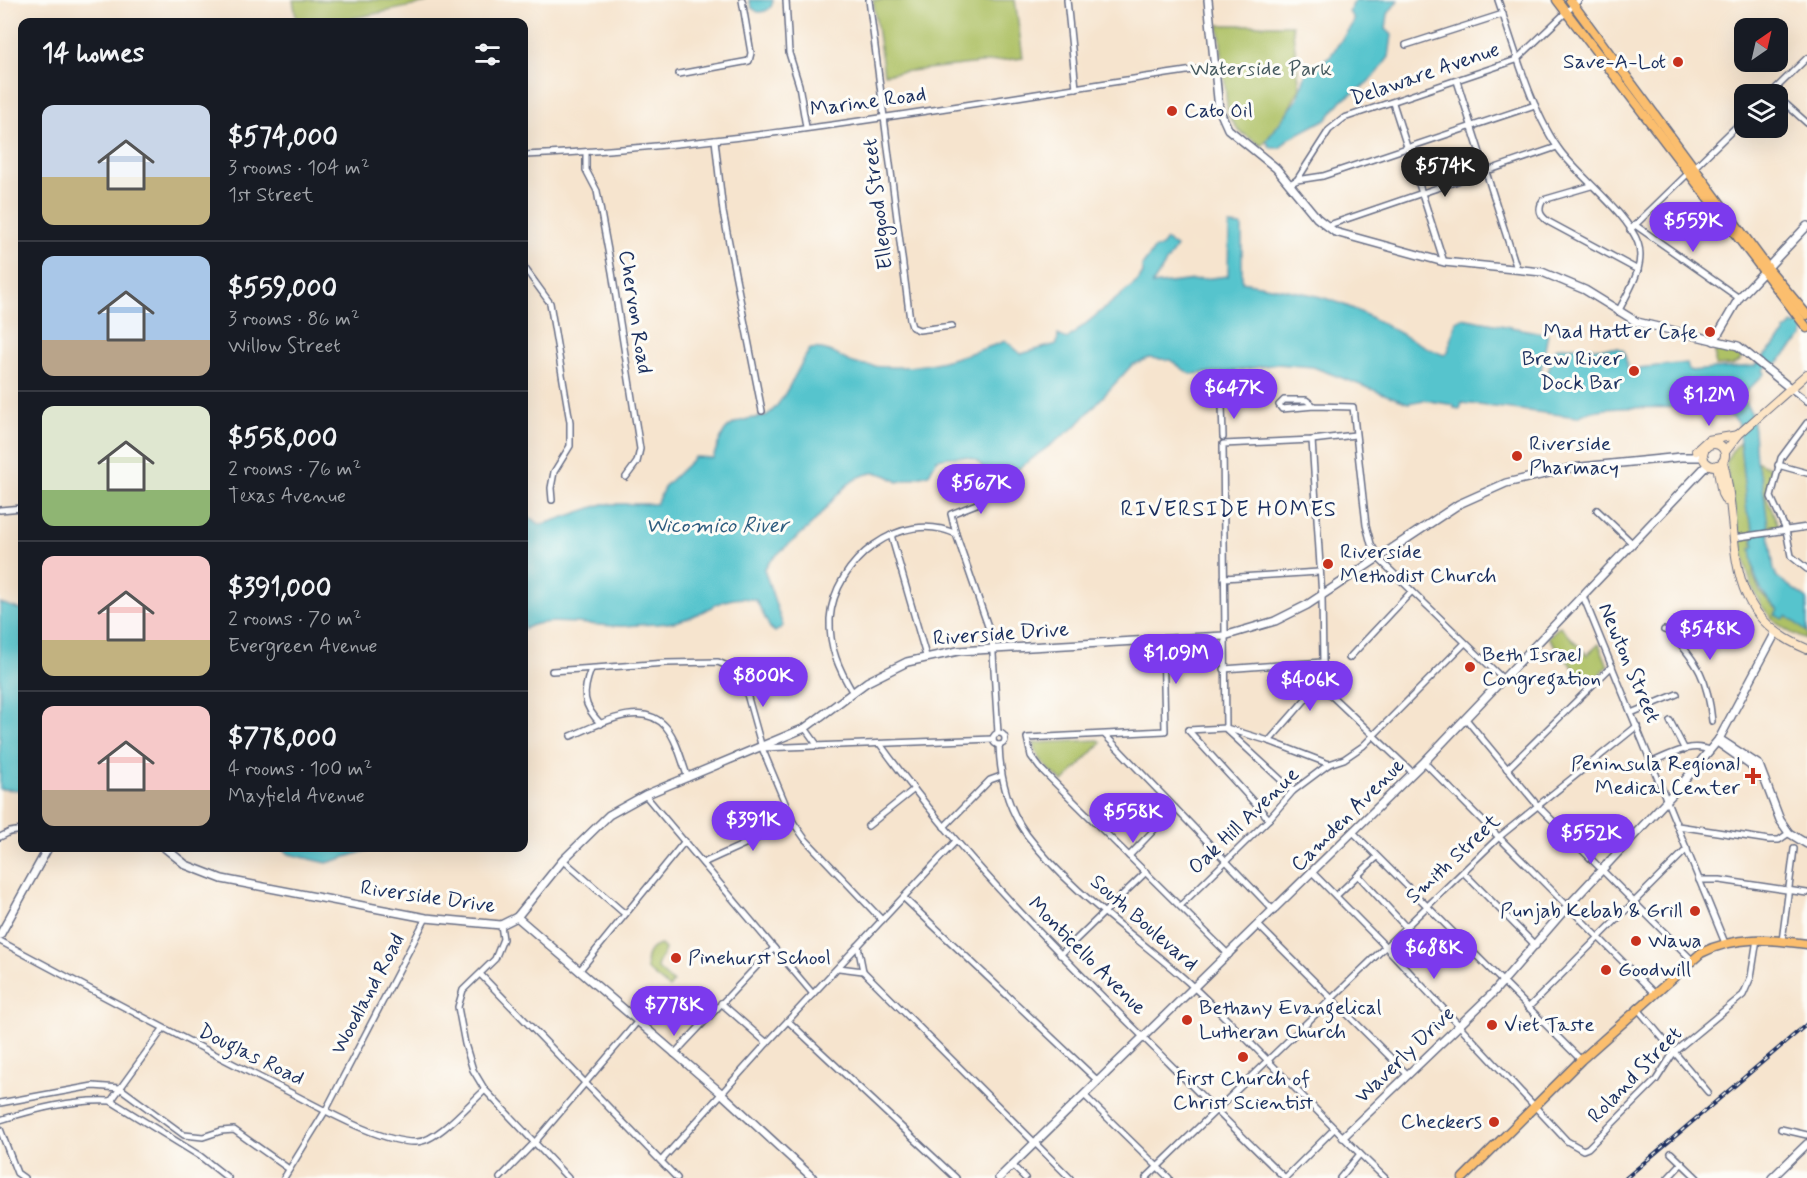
<!DOCTYPE html>
<html lang="en">
<head>
<meta charset="utf-8">
<style>
  body { margin:0; font-family:Mynerve,sans-serif; background:#20242c; color:#f1f3f6; height:100vh; display:flex; flex-direction:column; font-size:22px; white-space:nowrap }
  * { box-sizing:border-box; margin:0 }
  p { font-size:20px; color:#9ea1a6 }
  .icon { flex:none; width:33px; height:33px; fill:none; stroke:currentColor; stroke-width:2; stroke-linecap:round; stroke-linejoin:round }
  .map { position:relative; flex:1; overflow:hidden }
  .details { position:absolute; left:18px; top:18px; width:510px; height:834px; display:flex; flex-direction:column; background:#171b24; border-radius:12px; box-shadow:0 6px 24px #0002 }
  .details>* { flex:none }
  .needle { width:39px; rotate:34deg }
  .controls { position:absolute; left:1734px; top:18px; display:grid; gap:12px }
  .controls a { display:grid; place-items:center; width:54px; height:54px; border-radius:12px; background:#171b24; box-shadow:0 6px 24px #0002; font-size:30px }
  .price { position:absolute; translate:-50% -51px; padding:0 14px; border-radius:21px; background:#7c3aed; color:#fff; font-size:20px; line-height:39px; filter:drop-shadow(0 2px 3px #0008) }
  .price::after { content:''; position:absolute; left:50%; top:36px; width:18px; height:14px; margin-left:-9px; background:inherit; clip-path:polygon(0 0,100% 0,50% 100%) }
  .price.active { background:#222; color:#fff }
  ul { padding:0; list-style:none }
  li { display:flex; align-items:center; gap:18px; height:150px; padding:0 24px }
  li+li { border-top:2px solid #363941 }
  li span { display:grid; place-items:center; flex:none; width:168px; height:120px; border-radius:12px; color:#555 }
  li>.icon { margin-inline-start:auto }
  span .icon { width:72px; height:72px; fill:#fffc; stroke-width:1 }
  li b { font-size:26px }
  h2 { display:flex; justify-content:space-between; align-items:center; height:72px; padding:0 24px; font-size:26px }
  .map>svg:first-child { display:block }
  .green { fill:#aec165; stroke:#647862; stroke-width:1.5 }
  .water { fill:#57c4cd; stroke:#397a96; stroke-width:1.5 }
  .lines { fill:none; stroke-linecap:round; stroke-linejoin:round }
  .minor-casing { stroke:#686e85; stroke-width:8 }
  .tertiary-casing { stroke:#686e85; stroke-width:10 }
  .secondary-casing { stroke:#686e85; stroke-width:10 }
  .primary-casing { stroke:#686e85; stroke-width:11 }
  .minor { stroke:#fff; stroke-width:5 }
  .tertiary { stroke:#fff; stroke-width:7 }
  .secondary { stroke:#fde5c5; stroke-width:8 }
  .primary { stroke:#fbbe6e; stroke-width:8 }
  .rail-casing { stroke:#1b2f5e; stroke-width:4 }
  .rail { stroke:#fdfcf7; stroke-width:1.5; stroke-dasharray:4.5; stroke-linecap:butt }
  .poi-dot { fill:#c8321e; stroke:#fdfcf7; stroke-width:2 }
  .labels { text-anchor:middle; dominant-baseline:central; stroke-width:6; stroke-linejoin:round; paint-order:stroke }
  .poi-label { font-size:21px; fill:#1b2f5e; stroke:#fdfcf7; text-anchor:start }
  .park-label { font-size:21px; fill:#475b60; stroke:#fdfcf7 }
  .street-label { font-size:21px; fill:#1b2f5e; stroke:#fdfcf7 }
  .neighbourhood-label { font-size:22px; letter-spacing:1.5px; fill:#1b2f5e; stroke:#fdfcf7 }
  .water-label { font-size:22px; font-style:italic; fill:#2d5c7f; stroke:#fdfcf7 }
</style>
</head>
<body>
<div class="map">
<svg width="1807" height="1178" viewBox="0 0 1807 1178">
  <rect width="100%" height="100%" fill="#fdfcf7"/>
  <filter id="ink" filterUnits="userSpaceOnUse"><feTurbulence type="fractalNoise" baseFrequency=".0167" numOctaves="2"/><feDisplacementMap in="SourceGraphic" scale="12" xChannelSelector="R" yChannelSelector="G"/><feConvolveMatrix kernelMatrix="1 2 1 2 8 2 1 2 1" color-interpolation-filters="sRGB"/></filter>
  <filter id="wash" filterUnits="userSpaceOnUse"><feTurbulence type="fractalNoise" baseFrequency=".008" numOctaves="4" result="noise"/><feDisplacementMap in="SourceGraphic" scale="24" xChannelSelector="R" yChannelSelector="G"/><feGaussianBlur stdDeviation="1.35" result="paint"/><feColorMatrix in="noise" values="0 0 0 0 0 0 0 0 0 0 0 0 0 0 0 0 0 1.4 0 .05"/><feComposite in="paint" operator="in"/></filter>
  <g filter="url(#wash)">
    <rect width="100%" height="100%" fill="#f6e4ce"/>
    <!-- green -->
    <g class="green">
      <path d="M293,0H427V3L335,22H297Z"/>
      <path d="M873,0H1015L1023,58L884,74Z"/>
      <path d="M1219,25H1292L1300,88L1285,116L1262,146L1239,131L1228,115Z"/>
      <path d="M1719,347L1742,353L1740,361L1732,365L1715,366V352Z"/>
      <path d="M1740,442L1747,512L1753,528V575L1760,592L1778,610L1775,615L1787,616L1807,632V640C1752,620 1747,575 1738,525C1734,504 1728,483 1726,462L1731,452Z"/>
      <path d="M1756,461L1775,470L1766,495L1779,527L1767,528L1762,480Z"/>
      <path d="M1560,626L1587,655L1599,644L1608,666L1588,686L1548,637Z"/>
      <path d="M1099,740L1102,742L1063,782C1050,770 1036,760 1034,743Z"/>
      <path d="M661,945L665,949C664,956 658,960 657,968L673,983L669,988L647,970C645,959 647,947 661,945Z"/>
    </g>
    <!-- water -->
    <g class="water">
      <path d="M749,0H773C772,9 767,12 758,12L752,8Z"/>
      <path d="M1355,0H1398L1388,14L1386,29L1392,35L1389,57L1378,72L1364,86L1342,100L1328,118L1288,139L1280,148H1271L1266,141L1297,100L1306,73L1331,55L1353,23L1354,19L1349,12Z"/>
      <path d="M1229,225L1242,226V282C1278,289 1315,292 1349,307C1382,321 1411,342 1444,355L1448,352L1456,321L1462,318L1548,334L1540,375L1547,376L1554,350L1559,347L1619,348L1624,351L1630,377L1639,376V368L1687,363L1689,371L1755,366L1785,334L1784,331L1793,324L1796,326L1807,314L1803,337L1773,367L1768,364L1763,371L1765,373L1741,397L1751,412L1754,430L1756,461L1762,480L1774,570L1777,577L1807,599V632L1787,616L1783,619L1775,615L1778,610C1756,588 1754,578 1751,548L1754,546L1753,528L1747,512L1738,423L1717,403L1679,402L1678,407C1655,409 1596,404 1578,417L1462,403L1460,409L1454,408V405L1424,400L1408,403L1313,367L1277,364L1228,372L1190,374L1170,360L1149,358L1132,365L1076,426L1013,473V487L1008,495C971,472 995,449 937,459L929,474L898,482C890,477 882,472 872,473C844,477 827,511 808,528C793,542 776,552 764,569L783,626L775,632L770,628L756,600C721,592 709,614 678,621C662,625 644,624 627,626C603,628 539,614 524,630V514L541,525L603,504H656L665,486L695,457L713,458C721,436 723,424 748,419C754,418 762,418 767,415C782,407 799,365 810,349C833,346 838,360 857,364C916,374 951,360 1006,341L1021,354L1057,344L1058,335L1067,339L1138,281L1143,273L1142,266L1155,248H1160L1166,240L1176,247L1152,285L1228,276Z"/>
      <path d="M0,603L22,610V790L0,789Z"/>
      <path d="M282,848H375L327,863L289,854Z"/>
    </g>
  </g>
  <g filter="url(#ink)">
    <g class="lines">
      <!-- minor casing -->
      <g class="minor-casing">
        <g id="minor">
          <path d="M786,0L789,53L799,85L806,127"/>
          <path d="M869,0L910,320L912,327L919,330L952,326"/>
          <path d="M1067,0L1076,88"/>
          <path d="M1498,0C1514,46 1532,114 1561,152C1581,178 1628,214 1638,243C1646,266 1628,292 1618,312"/>
          <path d="M1406,45L1503,14"/>
          <path d="M679,74L749,61L751,53L742,0"/>
          <path d="M1457,81L1517,269"/>
          <path d="M1770,94L1807,58"/>
          <path d="M1778,97L1807,123"/>
          <path d="M1393,103L1444,262"/>
          <path d="M715,140L723,212L762,411"/>
          <path d="M586,152V170L597,191L612,272L640,449L637,462L626,477"/>
          <path d="M524,155C756,146 985,99 1215,67"/>
          <path d="M1297,180L1323,176L1535,105"/>
          <path d="M1290,184L1297,180L1329,130L1344,118L1516,60L1579,0"/>
          <path d="M1591,186L1543,200C1537,210 1540,216 1549,222L1638,270"/>
          <path d="M1635,225L1739,298"/>
          <path d="M1326,226L1557,147"/>
          <path d="M1630,230L1744,119"/>
          <path d="M524,267L550,303L570,422V446L554,472L551,488L552,500"/>
          <path d="M1790,388L1807,401"/>
          <path d="M1222,405L1223,437"/>
          <path d="M1314,406L1306,400H1284L1279,405L1282,409L1314,406L1353,407L1366,525L1371,544L1381,561L1504,680"/>
          <path d="M1807,423L1781,458L1771,497L1786,530L1791,556L1807,569"/>
          <path d="M1312,440L1322,597L1323,662L1319,684L1413,773"/>
          <path d="M1778,465L1807,473"/>
          <path d="M0,510L22,508"/>
          <path d="M1597,510L1632,543"/>
          <path d="M956,534L951,514L979,503L978,497"/>
          <path d="M891,535L926,656"/>
          <path d="M1733,538L1807,527"/>
          <path d="M1224,578L1319,572"/>
          <path d="M1583,596L1725,943"/>
          <path d="M1664,630L1670,632C1698,663 1708,679 1712,721"/>
          <path d="M1163,640L1165,731L1027,738L1031,756L1040,768L1229,955"/>
          <path d="M1349,658L1412,591"/>
          <path d="M591,669C582,693 582,705 601,724"/>
          <path d="M1224,669L1323,662"/>
          <path d="M552,671L666,663L718,662L732,668L745,687L762,748L793,822L805,839L882,920"/>
          <path d="M853,693C839,669 829,648 830,619C834,561 901,508 956,534L992,638L998,733"/>
          <path d="M1631,713L1677,694"/>
          <path d="M1466,719L1538,806L1692,960"/>
          <path d="M1670,721L1685,750"/>
          <path d="M805,728L818,746"/>
          <path d="M1226,728L1223,444L1312,440L1355,435"/>
          <path d="M1188,730L1226,728L1269,741L1329,764"/>
          <path d="M1188,730L1269,819"/>
          <path d="M1227,730L1293,791"/>
          <circle cx="999" cy="739" r="6"/>
          <path d="M1105,735L1274,911"/>
          <path d="M571,736C598,725 642,699 666,727C677,740 682,762 688,778"/>
          <path d="M1269,741L1319,684L1336,670"/>
          <path d="M880,744C955,848 1043,938 1134,1028C1184,1078 1234,1129 1285,1178"/>
          <path d="M999,745C1000,778 1007,808 1027,835C1071,893 1134,934 1188,982C1256,1045 1318,1115 1385,1178"/>
          <path d="M762,748L993,739"/>
          <path d="M1424,762L1654,993"/>
          <path d="M1652,762C1670,755 1692,741 1710,751"/>
          <path d="M1507,769L1612,666"/>
          <path d="M645,795L813,994"/>
          <path d="M868,826L913,790"/>
          <path d="M1678,826L1769,840H1779L1789,833"/>
          <path d="M944,827L990,780L1001,776"/>
          <path d="M1354,833L1581,1060"/>
          <path d="M0,837L10,832L22,830"/>
          <path d="M1129,856L1175,808"/>
          <path d="M563,860L625,914"/>
          <path d="M703,863L793,822"/>
          <path d="M1463,872L1536,946"/>
          <path d="M1313,873L1385,946L1567,1141L1583,1150L1588,1148L1656,1080L1674,1052L1743,995L1751,977L1757,939"/>
          <path d="M1358,875L1405,926"/>
          <path d="M1699,880H1720L1807,893"/>
          <path d="M1336,896L1377,857"/>
          <path d="M904,898L1098,1081"/>
          <path d="M1180,906L1269,819L1293,791L1329,764L1344,759L1363,746L1465,643"/>
          <path d="M501,925L503,939L495,959L463,990L458,1007L465,1044L473,1070L485,1090L568,1178"/>
          <path d="M1259,926L1408,1075"/>
          <path d="M0,941C95,992 190,1043 287,1091C319,1107 382,1144 417,1142C438,1141 469,1104 485,1090"/>
          <path d="M1782,941L1794,849"/>
          <path d="M858,946L863,971L1070,1178"/>
          <path d="M1060,955L1146,872"/>
          <path d="M839,968L863,971"/>
          <path d="M580,970L685,841"/>
          <path d="M481,975L677,1178"/>
          <path d="M721,1003L767,1043"/>
          <path d="M1528,1008L1687,849"/>
          <path d="M1637,1008L1708,1092"/>
          <path d="M788,1021L956,1178"/>
          <path d="M674,1054L774,948"/>
          <path d="M1084,1095L1169,1178"/>
          <path d="M111,1101L163,1029"/>
          <path d="M0,1103L93,1086L120,1088L184,1135L203,1137L221,1131L234,1130L289,1169"/>
          <path d="M0,1120C36,1109 73,1099 111,1101L200,1156L228,1178"/>
          <path d="M0,1129L17,1173L24,1178"/>
          <path d="M1781,1129L1807,1135"/>
          <path d="M1671,1153L1697,1178"/>
          <path d="M661,1161L767,1043L955,842"/>
          <path d="M1012,1165L1025,1178"/>
          <path d="M284,1178L326,1110L426,918"/>
          <path d="M500,1178L535,1142L638,1021"/>
          <path d="M1146,1178L1499,837L1637,726"/>
          <path d="M1285,1178L1334,1129"/>
          <path d="M1340,1178L1360,1154"/>
          <path d="M1668,1178L1682,1163"/>
        </g>
      </g>
      <!-- tertiary casing -->
      <g class="tertiary-casing">
        <g id="tertiary">
          <path d="M1208,0L1219,109L1228,129L1276,168L1317,218L1335,232L1444,262L1542,272L1585,290L1637,322L1738,346L1790,388"/>
          <path d="M1714,341L1739,298L1807,226"/>
          <path d="M1719,739L1759,765L1780,820L1789,833L1807,844"/>
          <path d="M1719,739L1720,744L1750,765L1764,780"/>
          <path d="M165,848L186,865L222,879L426,918L501,925L517,917L563,860L609,815L645,795L805,728L867,682L907,662L958,651L1224,636L1275,621L1307,605L1459,504L1506,483L1571,468L1681,457H1704"/>
          <path d="M517,917L721,1093L813,1178"/>
          <path d="M0,935L48,848"/>
          <path d="M1343,1137L1492,994L1568,906L1680,786L1719,739L1776,632"/>
          <path d="M999,1178L1424,762L1708,464"/>
          <path d="M1772,1178L1807,1144"/>
        </g>
      </g>
      <!-- secondary casing -->
      <g class="secondary-casing">
        <g id="secondary">
          <circle cx="1714" cy="455" r="11"/>
          <path d="M1696,451L1708,440L1738,435"/>
          <path d="M1725,452L1739,434L1807,374"/>
          <path d="M1723,462C1743,536 1716,612 1807,649"/>
          <path d="M1717,465L1722,494L1726,501"/>
        </g>
      </g>
      <!-- primary casing -->
      <g class="primary-casing">
        <g id="primary">
          <path d="M1557,0L1807,328"/>
          <path d="M1570,0L1768,268L1807,315"/>
          <path d="M1463,1178L1581,1060L1701,953C1737,935 1769,939 1807,944"/>
        </g>
      </g>
      <!-- minor -->
      <use href="#minor" class="minor"/>
      <!-- tertiary -->
      <use href="#tertiary" class="tertiary"/>
      <!-- secondary -->
      <use href="#secondary" class="secondary"/>
      <!-- primary -->
      <use href="#primary" class="primary"/>
      <!-- rail casing -->
      <g class="rail-casing">
        <path id="rail" d="M1626,1178L1807,1024"/>
      </g>
      <!-- rail -->
      <use href="#rail" class="rail"/>
    </g>
  </g>
  <!-- markers -->
  <g class="poi-dot">
    <circle cx="1678" cy="62" r="6"/>
    <circle cx="1172" cy="111" r="6"/>
    <circle cx="1710" cy="332" r="6"/>
    <circle cx="1634" cy="371" r="6"/>
    <circle cx="1517" cy="456" r="6"/>
    <circle cx="1328" cy="564" r="6"/>
    <circle cx="1470" cy="667" r="6"/>
    <path d="M1750 767h6v6h6v6h-6v6h-6v-6h-6v-6h6z"/>
    <circle cx="1695" cy="911" r="6"/>
    <circle cx="1636" cy="941" r="6"/>
    <circle cx="676" cy="958" r="6"/>
    <circle cx="1606" cy="970" r="6"/>
    <circle cx="1187" cy="1020" r="6"/>
    <circle cx="1492" cy="1025" r="6"/>
    <circle cx="1243" cy="1057" r="6"/>
    <circle cx="1494" cy="1122" r="6"/>
  </g>
  <g class="labels">
    <!-- poi labels -->
    <g class="poi-label">
      <text x="1666" y="62" text-anchor="end">Save-A-Lot</text>
      <text x="1184" y="111">Cato Oil</text>
      <text x="1698" y="332" text-anchor="end">Mad Hatter Cafe</text>
      <text x="1622" y="359" text-anchor="end">Brew River<tspan x="1622" dy="24">Dock Bar</tspan></text>
      <text x="1529" y="444">Riverside<tspan x="1529" dy="24">Pharmacy</tspan></text>
      <text x="1340" y="552">Riverside<tspan x="1340" dy="24">Methodist Church</tspan></text>
      <text x="1482" y="655">Beth Israel<tspan x="1482" dy="24">Congregation</tspan></text>
      <text x="1740" y="764" text-anchor="end">Peninsula Regional<tspan x="1740" dy="24">Medical Center</tspan></text>
      <text x="1683" y="911" text-anchor="end">Punjab Kebab &amp; Grill</text>
      <text x="1648" y="941">Wawa</text>
      <text x="688" y="958">Pinehurst School</text>
      <text x="1618" y="970">Goodwill</text>
      <text x="1199" y="1008">Bethany Evangelical<tspan x="1199" dy="24">Lutheran Church</tspan></text>
      <text x="1504" y="1025">Viet Taste</text>
      <text x="1243" y="1079" text-anchor="middle">First Church of<tspan x="1243" dy="24">Christ Scientist</tspan></text>
      <text x="1482" y="1122" text-anchor="end">Checkers</text>
    </g>
    <!-- park labels -->
    <g class="park-label">
      <text x="1261" y="69">Waterside Park</text>
    </g>
    <!-- street labels -->
    <g class="street-label">
      <text transform="translate(1425 74) rotate(-19)">Delaware Avenue</text>
      <text transform="translate(868 102) rotate(-8)">Marine Road</text>
      <text transform="translate(878 204) rotate(-97)">Ellegood Street</text>
      <text transform="translate(635 312) rotate(81)">Chervon Road</text>
      <text transform="translate(1001 634) rotate(-4)">Riverside Drive</text>
      <text transform="translate(1629 663) rotate(67)">Newton Street</text>
      <text transform="translate(1348 815) rotate(-45)">Camden Avenue</text>
      <text transform="translate(1244 821) rotate(-44)">Oak Hill Avenue</text>
      <text transform="translate(1453 859) rotate(-43)">Smith Street</text>
      <text transform="translate(428 897) rotate(8)">Riverside Drive</text>
      <text transform="translate(1144 923) rotate(41)">South Boulevard</text>
      <text transform="translate(1087 956) rotate(45)">Monticello Avenue</text>
      <text transform="translate(368 994) rotate(-62)">Woodland Road</text>
      <text transform="translate(251 1055) rotate(26)">Douglas Road</text>
      <text transform="translate(1405 1055) rotate(-44)">Waverly Drive</text>
      <text transform="translate(1635 1075) rotate(-46)">Roland Street</text>
    </g>
    <!-- neighbourhood labels -->
    <g class="neighbourhood-label">
      <text x="1229" y="510">RIVERSIDE HOMES</text>
    </g>
    <!-- water labels -->
    <g class="water-label">
      <text x="717" y="526">Wicomico River</text>
    </g>
  </g>
</svg>
<div class="controls">
<a><svg class="needle" viewBox="-14 -14 28 28"><path d="M0-13l5 13h-10z" fill="#e53935"/><path d="M0 13l5-13h-10z" fill="#9ea1a6"/></svg></a>
<a><svg class="icon" aria-label="layers" viewBox="0 0 24 24"><path d="M12 4l9 5-9 5-9-5zM3 14l9 5 9-5"/></svg></a>
</div>
<b class="price active" style="left:1445px;top:198px">$574K</b>
<b class="price" style="left:1693px;top:253px">$559K</b>
<b class="price" style="left:1234px;top:420px">$647K</b>
<b class="price" style="left:1709px;top:427px">$1.2M</b>
<b class="price" style="left:981px;top:515px">$567K</b>
<b class="price" style="left:1710px;top:661px">$548K</b>
<b class="price" style="left:1176px;top:685px">$1.09M</b>
<b class="price" style="left:763px;top:708px">$800K</b>
<b class="price" style="left:1310px;top:712px">$406K</b>
<b class="price" style="left:1133px;top:844px">$558K</b>
<b class="price" style="left:753px;top:852px">$391K</b>
<b class="price" style="left:1591px;top:865px">$552K</b>
<b class="price" style="left:1434px;top:980px">$688K</b>
<b class="price" style="left:674px;top:1037px">$778K</b>
<section class="details">
<h2>14 homes<svg class="icon" aria-label="filters" viewBox="0 0 24 24"><path d="M4 7h16M4 17h16"/><circle cx="9" cy="7" r="2"/><circle cx="15" cy="17" r="2"/></svg></h2>
<ul>
<li><span style="background:linear-gradient(#c9d6e8 60%,#c2b280 0)"><svg class="icon" aria-label="home" viewBox="0 0 24 24"><path d="M3 11l9-7 9 7M6 9v11h12V9"/></svg></span><div><b>$574,000</b><p>3 rooms · 104 m²</p><p>1st Street</p></div></li>
<li><span style="background:linear-gradient(#a9c7e8 70%,#b9a48a 0)"><svg class="icon" aria-label="home" viewBox="0 0 24 24"><path d="M3 11l9-7 9 7M6 9v11h12V9"/></svg></span><div><b>$559,000</b><p>3 rooms · 86 m²</p><p>Willow Street</p></div></li>
<li><span style="background:linear-gradient(#dfe7d0 70%,#8fb573 0)"><svg class="icon" aria-label="home" viewBox="0 0 24 24"><path d="M3 11l9-7 9 7M6 9v11h12V9"/></svg></span><div><b>$558,000</b><p>2 rooms · 76 m²</p><p>Texas Avenue</p></div></li>
<li><span style="background:linear-gradient(#f6c9c9 70%,#c2b280 0)"><svg class="icon" aria-label="home" viewBox="0 0 24 24"><path d="M3 11l9-7 9 7M6 9v11h12V9"/></svg></span><div><b>$391,000</b><p>2 rooms · 70 m²</p><p>Evergreen Avenue</p></div></li>
<li><span style="background:linear-gradient(#f6c9c9 70%,#b9a48a 0)"><svg class="icon" aria-label="home" viewBox="0 0 24 24"><path d="M3 11l9-7 9 7M6 9v11h12V9"/></svg></span><div><b>$778,000</b><p>4 rooms · 100 m²</p><p>Mayfield Avenue</p></div></li>
</ul>
</section>
</div>
</body>
</html>
